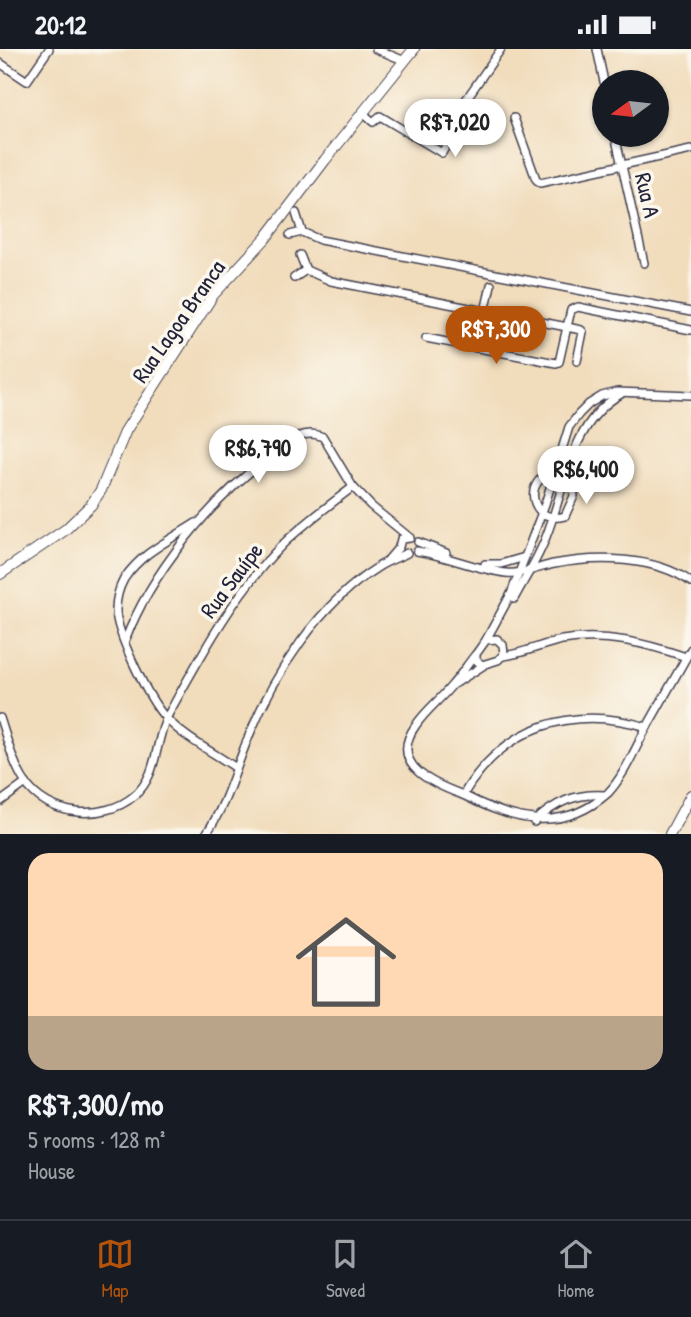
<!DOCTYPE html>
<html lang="en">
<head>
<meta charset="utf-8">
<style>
  body { margin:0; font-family:"Patrick Hand",sans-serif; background:#20242c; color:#f1f3f6; height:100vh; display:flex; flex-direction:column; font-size:26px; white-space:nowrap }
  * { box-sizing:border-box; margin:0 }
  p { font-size:23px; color:#9ea1a6 }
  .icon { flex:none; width:38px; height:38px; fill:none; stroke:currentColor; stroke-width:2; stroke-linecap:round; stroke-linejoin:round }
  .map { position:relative; height:785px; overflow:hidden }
  .panel { display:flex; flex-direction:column; background:#171b24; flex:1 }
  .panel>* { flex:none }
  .needle { width:46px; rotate:255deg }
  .controls { position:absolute; left:592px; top:21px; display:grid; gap:14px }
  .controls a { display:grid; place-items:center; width:77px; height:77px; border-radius:50%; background:#171b24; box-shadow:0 2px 5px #0004; font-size:35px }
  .price { position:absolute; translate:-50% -60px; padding:0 16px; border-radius:24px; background:#fff; color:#222; font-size:23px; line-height:46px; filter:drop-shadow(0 2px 4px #0008) }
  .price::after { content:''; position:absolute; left:50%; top:42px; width:21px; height:16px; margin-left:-10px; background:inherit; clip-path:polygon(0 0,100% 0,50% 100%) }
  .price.active { background:#b45309; color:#fff }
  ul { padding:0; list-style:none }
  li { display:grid; align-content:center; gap:14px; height:371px; padding:0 28px }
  li span { display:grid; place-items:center; height:217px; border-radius:21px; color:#555 }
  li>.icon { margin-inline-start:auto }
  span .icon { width:126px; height:126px; fill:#fffc; stroke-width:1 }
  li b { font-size:30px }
  .status { display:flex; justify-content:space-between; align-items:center; height:49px; padding:0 35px; background:#171b24; direction:ltr }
  .status svg { height:19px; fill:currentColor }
  .menu { display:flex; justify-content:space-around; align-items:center; height:98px; border-top:2px solid #363941; background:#171b24; font-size:19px; color:#9ea1a6 }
  .menu a { display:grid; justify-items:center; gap:4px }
  .menu .active { color:#b45309 }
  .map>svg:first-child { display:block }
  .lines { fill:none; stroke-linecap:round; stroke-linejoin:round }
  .street-casing { stroke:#413e4e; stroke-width:10 }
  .secondary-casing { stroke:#413e4e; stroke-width:12 }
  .street { stroke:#fff; stroke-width:7 }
  .secondary { stroke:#fff; stroke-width:10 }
  .labels { text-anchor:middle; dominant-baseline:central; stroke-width:7; stroke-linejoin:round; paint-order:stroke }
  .street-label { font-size:23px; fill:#22223b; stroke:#fbf7ec }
</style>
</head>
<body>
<div class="status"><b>20:12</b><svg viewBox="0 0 49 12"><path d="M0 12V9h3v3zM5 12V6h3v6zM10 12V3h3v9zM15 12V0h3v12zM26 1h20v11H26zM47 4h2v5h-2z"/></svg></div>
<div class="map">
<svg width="691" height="785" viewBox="0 0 691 785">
  <rect width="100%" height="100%" fill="#fbf7ec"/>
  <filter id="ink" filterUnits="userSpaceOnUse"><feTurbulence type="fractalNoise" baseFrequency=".0143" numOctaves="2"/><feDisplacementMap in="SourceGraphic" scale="14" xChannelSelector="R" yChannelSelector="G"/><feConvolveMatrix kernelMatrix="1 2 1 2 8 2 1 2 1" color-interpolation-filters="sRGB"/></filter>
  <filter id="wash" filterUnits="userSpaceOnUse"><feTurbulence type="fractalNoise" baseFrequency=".00686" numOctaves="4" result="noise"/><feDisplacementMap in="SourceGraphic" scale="28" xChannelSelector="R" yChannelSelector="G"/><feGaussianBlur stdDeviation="1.57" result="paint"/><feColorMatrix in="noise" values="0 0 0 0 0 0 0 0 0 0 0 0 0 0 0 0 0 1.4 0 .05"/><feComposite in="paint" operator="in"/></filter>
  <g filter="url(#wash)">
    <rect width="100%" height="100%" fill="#f1dcbb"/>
  </g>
  <g filter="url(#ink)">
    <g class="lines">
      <!-- street casing -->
      <g class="street-casing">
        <g id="street">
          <path d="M376,0L405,12"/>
          <path d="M597,0L604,33"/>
          <path d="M0,14L27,32L49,0"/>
          <path d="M363,64L373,73L380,67L442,104L456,78L458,62L501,0"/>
          <path d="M514,69L536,130L540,134L691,101"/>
          <path d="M615,86L644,214"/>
          <path d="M296,164L302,183"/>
          <path d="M290,186L302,183L320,191L691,263"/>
          <path d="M300,206L306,221L331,232L567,278L571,261L578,258L691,281"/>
          <path d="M294,229L306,221"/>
          <path d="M426,289L556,314L559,313L567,278L581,281L583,283L577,312"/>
          <path d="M477,299L491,236"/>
          <path d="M547,426L565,431L573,437L574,447L565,467C534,476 522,437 547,426Z"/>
          <path d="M196,474C170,491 141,504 124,530C119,539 116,551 116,561C116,584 149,651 165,668C184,689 213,703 236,719"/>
          <path d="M418,493L446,504"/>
          <path d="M417,502C447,507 476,520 506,524C522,526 539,518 554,515C596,507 655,507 691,533"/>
          <path d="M387,512L399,498L401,490L410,489"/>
          <path d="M485,515H501L525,508"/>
          <path d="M514,550C525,529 538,510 546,488C566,438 570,373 621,345"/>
          <path d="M486,591L497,590L503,596L504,605L498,611L482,616L476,611V605L486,591L511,545L545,455L569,378L579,365L589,355L602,347L617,343L691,346"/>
          <path d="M125,592C151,523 211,451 270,407C286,395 303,378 323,388L353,438L371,457L409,488"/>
          <path d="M475,606C467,616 460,627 452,636C441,650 426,661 416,676C387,716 433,735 463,746C504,677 571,655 647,678L691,600"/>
          <path d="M503,607C523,605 542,595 562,591C606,584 645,594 686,608"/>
          <path d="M456,634L484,616"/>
          <path d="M0,669C7,690 13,715 25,733C48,768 103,773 134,747C159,726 154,693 168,666C201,606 235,543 283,495C305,474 329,456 353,438"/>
          <path d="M463,746C513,772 562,785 608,744C625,726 635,699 647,678"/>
          <path d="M0,753L26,734"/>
          <path d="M534,773C556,753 575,744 605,746"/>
          <path d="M206,785C227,755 235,720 249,687C275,623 319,555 378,518C387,512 397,509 407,504"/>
        </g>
      </g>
      <!-- secondary casing -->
      <g class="secondary-casing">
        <g id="secondary">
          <path d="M0,525L65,481L91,456L101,441L126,381L213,246L265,190L325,111L414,0"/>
          <path d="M670,785L691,746"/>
        </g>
      </g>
      <!-- street -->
      <use href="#street" class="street"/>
      <!-- secondary -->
      <use href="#secondary" class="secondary"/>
    </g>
  </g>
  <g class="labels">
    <!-- street labels -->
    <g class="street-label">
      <text transform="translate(648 146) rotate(77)">Rua A</text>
      <text transform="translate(178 272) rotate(-55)">Rua Lagoa Branca</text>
      <text transform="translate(231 531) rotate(-53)">Rua Sauípe</text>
    </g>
  </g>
</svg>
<div class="controls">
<a><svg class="needle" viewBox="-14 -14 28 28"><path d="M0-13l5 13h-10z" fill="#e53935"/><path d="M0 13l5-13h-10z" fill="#9ea1a6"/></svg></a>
</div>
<b class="price" style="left:455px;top:110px">R$7,020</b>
<b class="price active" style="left:496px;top:317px">R$7,300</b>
<b class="price" style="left:258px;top:436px">R$6,790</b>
<b class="price" style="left:586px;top:457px">R$6,400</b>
</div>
<section class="panel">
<ul>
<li><span style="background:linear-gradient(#ffd9b3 75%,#b9a48a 0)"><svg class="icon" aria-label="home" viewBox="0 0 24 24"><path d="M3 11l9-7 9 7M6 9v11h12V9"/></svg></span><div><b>R$7,300/mo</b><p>5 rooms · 128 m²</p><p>House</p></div></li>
</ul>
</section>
<nav class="menu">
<a class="active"><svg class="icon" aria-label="map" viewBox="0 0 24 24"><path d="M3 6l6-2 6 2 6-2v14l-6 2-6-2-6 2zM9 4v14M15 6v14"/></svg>Map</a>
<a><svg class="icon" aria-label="saved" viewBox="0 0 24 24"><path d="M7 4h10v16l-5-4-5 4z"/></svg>Saved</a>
<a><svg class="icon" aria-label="home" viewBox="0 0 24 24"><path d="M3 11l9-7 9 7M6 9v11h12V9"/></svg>Home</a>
</nav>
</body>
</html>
